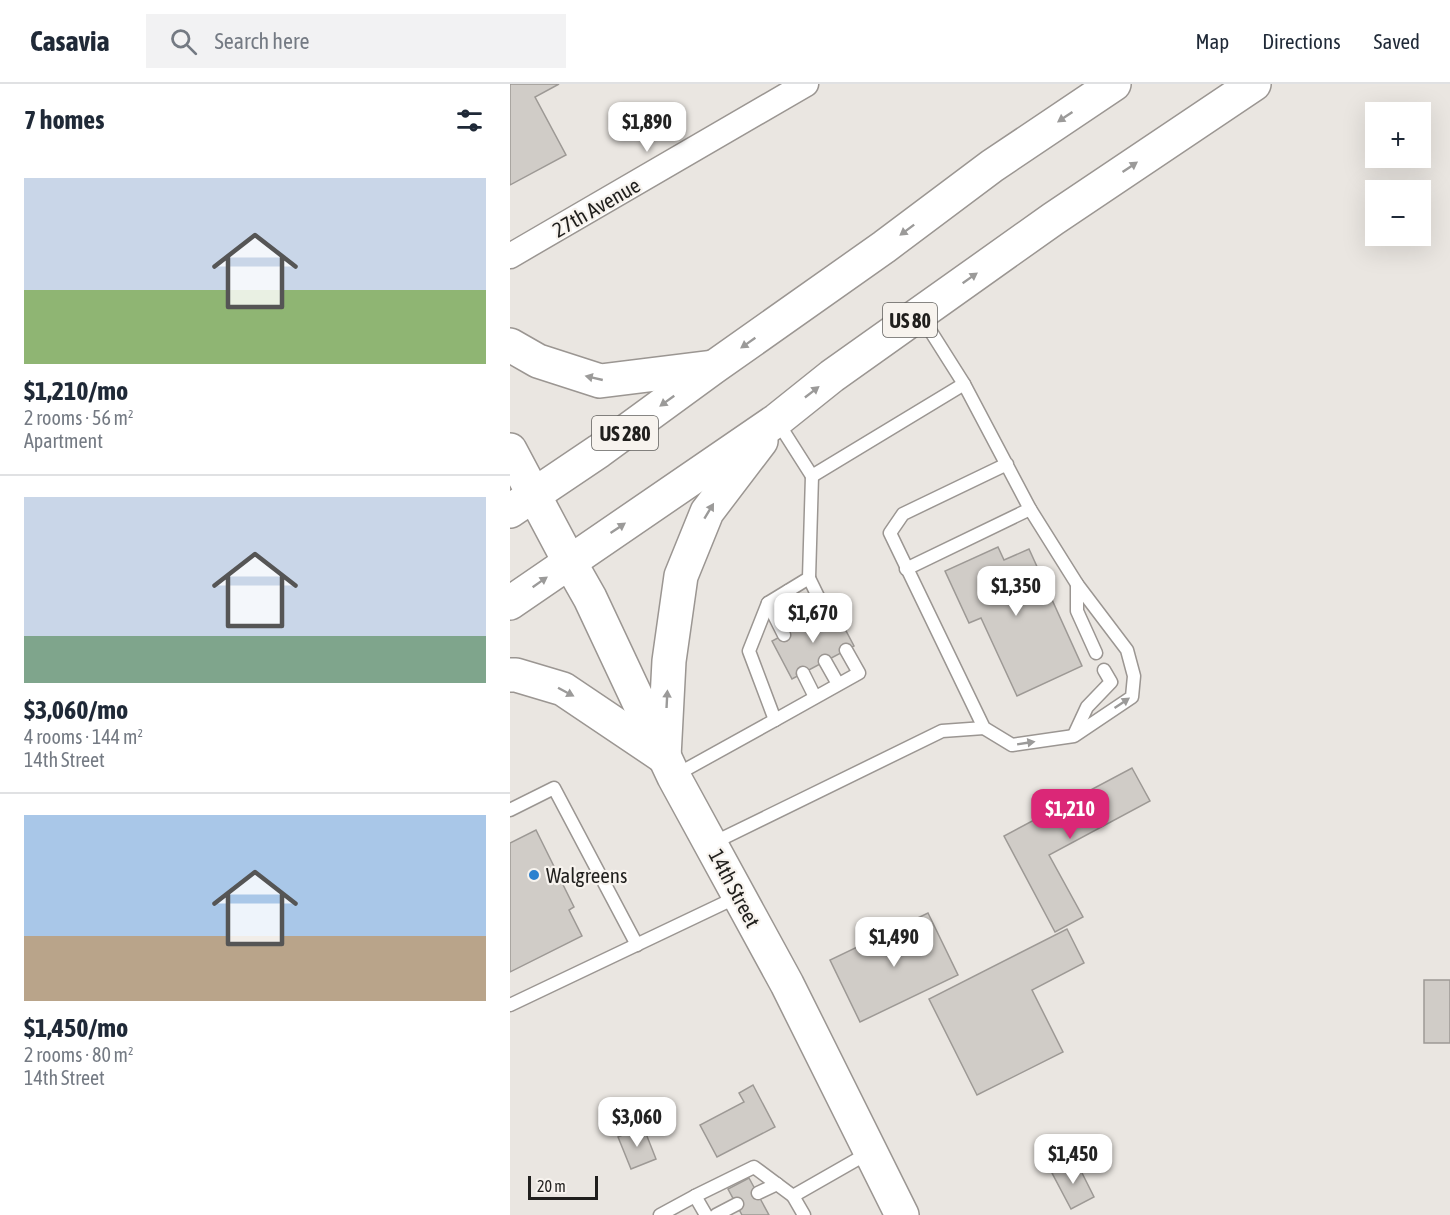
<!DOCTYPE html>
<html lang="en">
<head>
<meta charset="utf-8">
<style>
  body { margin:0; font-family:"Asap Condensed",sans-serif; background:#f2f2f3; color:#1f2937; height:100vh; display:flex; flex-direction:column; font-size:22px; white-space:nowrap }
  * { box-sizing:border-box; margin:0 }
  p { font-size:20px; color:#747a83 }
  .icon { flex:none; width:33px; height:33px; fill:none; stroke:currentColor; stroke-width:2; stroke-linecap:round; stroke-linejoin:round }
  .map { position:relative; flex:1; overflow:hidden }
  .drawer { display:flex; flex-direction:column; background:#fff; width:510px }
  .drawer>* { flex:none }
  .fabs { position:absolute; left:855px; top:18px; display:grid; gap:12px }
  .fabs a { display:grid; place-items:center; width:66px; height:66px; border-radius:0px; background:#fff; box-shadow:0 6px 24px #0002; font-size:30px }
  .scale { position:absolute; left:18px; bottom:15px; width:70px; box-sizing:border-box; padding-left:6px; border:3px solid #201f1d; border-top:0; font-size:16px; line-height:21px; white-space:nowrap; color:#201f1d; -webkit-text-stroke:4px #f7f3ee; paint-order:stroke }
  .price { position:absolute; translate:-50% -51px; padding:0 14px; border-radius:12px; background:#fff; color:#222; font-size:20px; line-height:39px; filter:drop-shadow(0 2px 3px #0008) }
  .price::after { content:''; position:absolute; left:50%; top:36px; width:18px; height:14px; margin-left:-9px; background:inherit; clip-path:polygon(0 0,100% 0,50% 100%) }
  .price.current { background:#db2777; color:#fff }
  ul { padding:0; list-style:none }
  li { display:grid; align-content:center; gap:12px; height:318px; padding:0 24px }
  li+li { border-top:2px solid #e0e1e3 }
  li span { display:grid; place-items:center; height:186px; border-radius:0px; color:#555 }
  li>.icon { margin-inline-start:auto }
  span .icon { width:108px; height:108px; fill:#fffc; stroke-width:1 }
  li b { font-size:26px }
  h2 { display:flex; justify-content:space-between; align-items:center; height:72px; padding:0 24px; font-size:26px }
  header { display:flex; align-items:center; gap:36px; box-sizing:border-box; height:84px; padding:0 30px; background:#fff; border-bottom:2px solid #e0e1e3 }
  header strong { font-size:28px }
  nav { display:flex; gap:33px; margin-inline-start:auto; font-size:21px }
  .search { width:420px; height:54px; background:#f2f2f3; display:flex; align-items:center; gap:15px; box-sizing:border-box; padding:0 21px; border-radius:0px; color:#747a83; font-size:22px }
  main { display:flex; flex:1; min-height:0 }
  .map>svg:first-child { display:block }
  .building { fill:#d0ccc7; stroke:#9d9995; stroke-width:1.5 }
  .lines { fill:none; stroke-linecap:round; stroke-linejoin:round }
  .service-casing { stroke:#9b9692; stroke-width:15 }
  .minor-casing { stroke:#9b9692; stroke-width:27 }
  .primary-casing { stroke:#9b9692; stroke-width:36 }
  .trunk-casing { stroke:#9b9692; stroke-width:36 }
  .service { stroke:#fff; stroke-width:12 }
  .minor { stroke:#fff; stroke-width:24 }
  .primary { stroke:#fff; stroke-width:33 }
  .trunk { stroke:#fff; stroke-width:33 }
  .oneway { fill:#9b9a99 }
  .poi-dot { fill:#2b81cf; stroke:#f7f3ee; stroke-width:2 }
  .labels { text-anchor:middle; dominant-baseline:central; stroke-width:4.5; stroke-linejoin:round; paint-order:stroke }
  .shield { fill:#f7f3ee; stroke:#605f5c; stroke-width:1.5 }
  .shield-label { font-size:20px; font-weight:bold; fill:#201f1d }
  .street-label { font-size:21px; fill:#201f1d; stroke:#f7f3ee }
  .poi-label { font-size:21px; fill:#201f1d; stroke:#f7f3ee; text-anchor:start }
</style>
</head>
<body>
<header>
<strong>Casavia</strong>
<div class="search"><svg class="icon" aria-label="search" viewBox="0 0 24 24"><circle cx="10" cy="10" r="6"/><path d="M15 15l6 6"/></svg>Search here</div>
<nav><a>Map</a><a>Directions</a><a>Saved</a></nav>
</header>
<main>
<section class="drawer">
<h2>7 homes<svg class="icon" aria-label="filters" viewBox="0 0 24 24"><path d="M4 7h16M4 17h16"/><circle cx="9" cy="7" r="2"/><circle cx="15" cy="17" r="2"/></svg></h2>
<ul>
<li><span style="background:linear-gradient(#c9d6e8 60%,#8fb573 0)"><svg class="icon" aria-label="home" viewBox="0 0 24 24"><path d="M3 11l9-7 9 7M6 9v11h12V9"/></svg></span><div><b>$1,210/mo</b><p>2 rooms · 56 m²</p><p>Apartment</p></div></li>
<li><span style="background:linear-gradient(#c9d6e8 75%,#7fa58c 0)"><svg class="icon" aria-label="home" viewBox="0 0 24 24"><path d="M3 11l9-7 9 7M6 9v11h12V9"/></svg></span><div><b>$3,060/mo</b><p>4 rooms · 144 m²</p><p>14th Street</p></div></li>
<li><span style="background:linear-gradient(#a9c7e8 65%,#b9a48a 0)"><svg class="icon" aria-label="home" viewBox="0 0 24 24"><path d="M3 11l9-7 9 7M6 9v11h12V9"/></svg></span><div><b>$1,450/mo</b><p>2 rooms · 80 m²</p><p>14th Street</p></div></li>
</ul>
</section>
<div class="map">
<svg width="940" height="1131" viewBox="0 0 940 1131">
  <rect width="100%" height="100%" fill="#eae6e1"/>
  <!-- building -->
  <g class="building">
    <path d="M0,0H49L25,13L56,71L0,101Z"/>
    <path d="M488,463L494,476L519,465L572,582L507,612L471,534L459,539L435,487Z"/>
    <path d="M324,524L344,562L282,595L262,557Z"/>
    <path d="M622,684L640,717L539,771L573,833L545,848L494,752Z"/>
    <path d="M26,746L64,823L59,826L72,852L0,888V759Z"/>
    <path d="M418,829L448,891L350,938L320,876Z"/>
    <path d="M557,845L574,879L522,906L553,968L467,1011L419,915Z"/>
    <rect x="914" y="896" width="26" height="63"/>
    <path d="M243,1001L265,1043L207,1073L190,1041L234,1018L229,1009Z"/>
    <path d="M133,1042L146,1075L121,1085L108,1053Z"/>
    <path d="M566,1077L584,1113L561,1125L542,1089Z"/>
    <path d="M239,1094L259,1131H232L218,1105Z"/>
  </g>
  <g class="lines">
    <!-- service casing -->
    <g class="service-casing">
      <g id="service">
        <path d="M411,232L454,300L520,425L567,500L617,566L624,592L622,613L564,652L502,661L474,644L380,449L393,430L497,380"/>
        <path d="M267,337L302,392L454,300"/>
        <path d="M302,392L299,494L258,519L239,567L265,636L349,589L336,566"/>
        <path d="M396,485L520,425"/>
        <path d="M299,494L316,529"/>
        <path d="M567,500V527L586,569"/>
        <path d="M278,507L296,539"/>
        <path d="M258,519L274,551"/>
        <path d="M315,577L328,600"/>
        <path d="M293,589L305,613"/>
        <path d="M564,651L577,623L601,598L594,586"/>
        <path d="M164,692L265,636"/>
        <path d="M0,726L44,704L127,861"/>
        <path d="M201,760L432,647L474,644"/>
        <path d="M0,921L227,813"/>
        <path d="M248,1109L267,1100"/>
        <path d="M150,1131L185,1112"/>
        <path d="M196,1131L185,1112L244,1083L283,1112"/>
        <path d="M206,1131L227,1120"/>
        <path d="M294,1131L283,1112L360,1068"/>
      </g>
    </g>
    <!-- minor casing -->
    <g class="minor-casing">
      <path id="minor" d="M0,172L296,0"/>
    </g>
    <!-- primary casing -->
    <g class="primary-casing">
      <path id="primary" d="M59,477L80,514L164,693L277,900L392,1131"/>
    </g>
    <!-- trunk casing -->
    <g class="trunk-casing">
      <g id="trunk">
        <path d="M0,261L28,277L90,297L203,283"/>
        <path d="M0,366L59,477"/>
        <path d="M0,427L89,367L204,283L374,163L482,82L604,0"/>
        <path d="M0,519L267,336L322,292L543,135L744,0"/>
        <path d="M0,591H6L53,605L154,673"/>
        <path d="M154,673L159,577L171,492L197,428L251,357"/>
      </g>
    </g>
    <!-- service -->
    <use href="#service" class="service"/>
    <!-- minor -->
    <use href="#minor" class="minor"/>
    <!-- primary -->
    <use href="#primary" class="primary"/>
    <!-- trunk -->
    <use href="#trunk" class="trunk"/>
  </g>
  <!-- one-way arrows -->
  <defs><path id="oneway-solid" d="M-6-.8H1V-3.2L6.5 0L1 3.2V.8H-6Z" transform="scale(1.5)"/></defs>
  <g class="oneway">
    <use href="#oneway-solid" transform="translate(555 33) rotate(146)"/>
    <use href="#oneway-solid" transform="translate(620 83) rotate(-34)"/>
    <use href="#oneway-solid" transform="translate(397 146) rotate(143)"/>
    <use href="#oneway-solid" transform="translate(460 194) rotate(-35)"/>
    <use href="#oneway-solid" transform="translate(238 259) rotate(145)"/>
    <use href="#oneway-solid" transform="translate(84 294) rotate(-167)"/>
    <use href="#oneway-solid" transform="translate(302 308) rotate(-38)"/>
    <use href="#oneway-solid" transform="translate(157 317) rotate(144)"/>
    <use href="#oneway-solid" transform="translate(199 427) rotate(-59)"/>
    <use href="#oneway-solid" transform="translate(108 444) rotate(-34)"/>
    <use href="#oneway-solid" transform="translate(30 498) rotate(-35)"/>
    <use href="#oneway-solid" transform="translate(56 608) rotate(28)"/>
    <use href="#oneway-solid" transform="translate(157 615) rotate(-87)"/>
    <use href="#oneway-solid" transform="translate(612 619) rotate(-34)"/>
    <use href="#oneway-solid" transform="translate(516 659) rotate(-9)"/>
  </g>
  <!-- markers -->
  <circle class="poi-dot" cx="24" cy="791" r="6"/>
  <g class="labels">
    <!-- shield labels -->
    <g class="shield">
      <rect x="373" y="219" width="54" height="34" rx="4.5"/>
      <rect x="82" y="332" width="66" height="34" rx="4.5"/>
    </g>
    <g class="shield-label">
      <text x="400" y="236">US 80</text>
      <text x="115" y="349">US 280</text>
    </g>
    <!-- street labels -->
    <g class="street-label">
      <text transform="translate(86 123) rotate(-30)">27th Avenue</text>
      <text transform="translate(225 804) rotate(62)">14th Street</text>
    </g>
    <!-- poi labels -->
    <g class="poi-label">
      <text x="36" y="791">Walgreens</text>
    </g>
  </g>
</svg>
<div class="fabs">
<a>+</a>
<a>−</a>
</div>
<div class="scale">20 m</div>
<b class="price" style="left:137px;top:69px">$1,890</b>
<b class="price" style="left:506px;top:533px">$1,350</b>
<b class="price" style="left:303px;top:560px">$1,670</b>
<b class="price current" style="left:560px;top:756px">$1,210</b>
<b class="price" style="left:384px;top:884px">$1,490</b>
<b class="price" style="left:127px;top:1064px">$3,060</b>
<b class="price" style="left:563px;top:1101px">$1,450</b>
</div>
</main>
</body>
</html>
